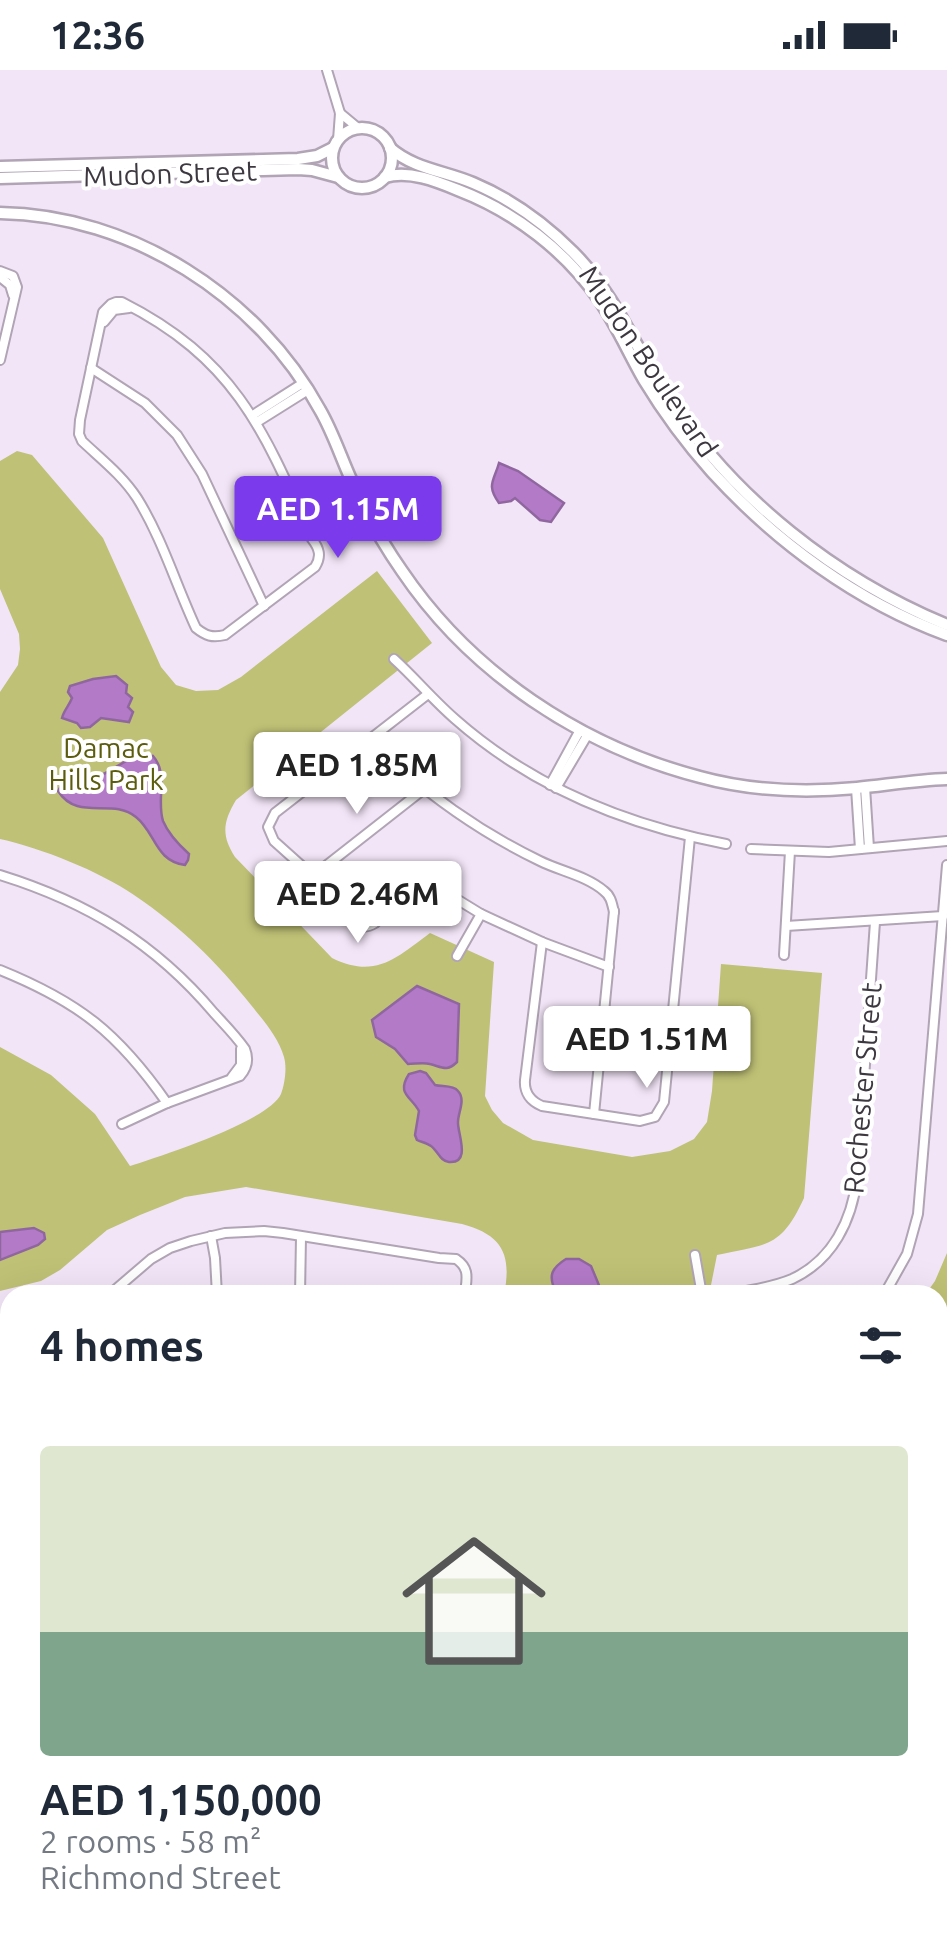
<!DOCTYPE html>
<html lang="en">
<head>
<meta charset="utf-8">
<style>
  body { margin:0; font-family:Ubuntu,sans-serif; background:#f2f2f3; color:#1f2937; height:100vh; display:flex; flex-direction:column; font-size:38px; white-space:nowrap }
  * { box-sizing:border-box; margin:0 }
  p { font-size:32px; color:#747a83 }
  .icon { flex:none; width:55px; height:55px; fill:none; stroke:currentColor; stroke-width:2; stroke-linecap:round; stroke-linejoin:round }
  .map { position:relative; flex:1; overflow:hidden }
  .drawer { position:absolute; left:0px; top:1215px; width:948px; height:672px; display:flex; flex-direction:column; background:#fff; border-radius:30px 30px 0 0; box-shadow:0 10px 40px #0002 }
  .drawer>* { flex:none }
  .price { position:absolute; translate:-50% -85px; padding:0 22px; border-radius:10px; background:#fff; color:#222; font-size:32px; line-height:65px; filter:drop-shadow(0 2px 5px #0008) }
  .price::after { content:''; position:absolute; left:50%; top:60px; width:30px; height:22px; margin-left:-15px; background:inherit; clip-path:polygon(0 0,100% 0,50% 100%) }
  .price.selected { background:#7c3aed; color:#fff }
  ul { padding:0; list-style:none }
  li { display:grid; align-content:center; gap:20px; height:530px; padding:0 40px }
  li span { display:grid; place-items:center; height:310px; border-radius:10px; color:#555 }
  li>.icon { margin-inline-start:auto }
  span .icon { width:180px; height:180px; fill:#fffc; stroke-width:1 }
  li b { font-size:42px }
  h2 { display:flex; justify-content:space-between; align-items:center; height:120px; padding:0 40px; font-size:42px }
  .status { display:flex; justify-content:space-between; align-items:center; height:70px; padding:0 50px; background:#fff; direction:ltr }
  .status svg { height:28px; fill:currentColor }
  .map>svg:first-child { display:block }
  .green { fill:#bfc176 }
  .water { fill:#b37ac8; stroke:#90669f; stroke-width:2.5 }
  .lines { fill:none; stroke-linecap:round; stroke-linejoin:round }
  .minor-casing { stroke:#b0a4b5; stroke-width:12 }
  .tertiary-casing { stroke:#b0a4b5; stroke-width:15 }
  .minor { stroke:#fff; stroke-width:8 }
  .tertiary { stroke:#fff; stroke-width:10 }
  .labels { text-anchor:middle; dominant-baseline:central; stroke-width:8; stroke-linejoin:round; paint-order:stroke }
  .street-label { font-size:28px; fill:#3d3840; stroke:#fff }
  .park-label { font-size:28px; fill:#5b5c0d; stroke:#fff }
</style>
</head>
<body>
<div class="status"><b>12:36</b><svg viewBox="0 0 49 12"><path d="M0 12V9h3v3zM5 12V6h3v6zM10 12V3h3v9zM15 12V0h3v12zM26 1h20v11H26zM47 4h2v5h-2z"/></svg></div>
<div class="map">
<svg width="947" height="1887" viewBox="0 0 947 1887">
  <rect width="100%" height="100%" fill="#f2e5f7"/>
  <!-- green -->
  <g class="green">
    <path d="M17,381L32,385L103,468L161,597L176,615L196,621L218,620L241,607L377,501L432,573L236,730C223,752 221,765 235,787L332,888C375,909 395,889 430,863L494,892L485,1026L492,1040L503,1053L533,1070L632,1087L670,1081L694,1069L707,1052L712,1021L721,894L822,903L804,1128C781,1178 768,1174 717,1185L709,1225H504C512,1185 503,1165 462,1154L246,1117L185,1127L140,1145L107,1160L60,1200L41,1211L0,1221V977L51,1005L95,1044L130,1096C161,1086 269,1051 281,1024C285,1014 287,997 284,987C278,967 264,951 251,935C216,891 181,857 134,825C99,801 41,778 0,769V622L18,595L20,579L19,564L0,519V391Z"/>
    <path d="M947,1183V1465L938,1443V1225H925L935,1211Z"/>
    <path d="M0,1447L10,1455V1878H888L892,1887H0Z"/>
  </g>
  <!-- water -->
  <g class="water">
    <path d="M499,393L518,401L564,433L551,452L540,450L515,428L511,431L499,433C486,415 494,411 499,393Z"/>
    <path d="M116,606L127,615L126,623L132,628L128,637L133,642L129,652L101,648L90,657L81,658L77,653L62,648C64,640 69,636 72,628L68,622L70,616L93,609Z"/>
    <path d="M139,684L153,686C169,704 156,729 163,751C168,763 179,775 189,784L188,790L185,795C155,791 156,763 136,747C112,727 78,752 58,721C67,704 79,715 95,708C110,702 124,691 139,684Z"/>
    <path d="M417,916L459,934L457,992C447,1002 442,997 430,994C423,992 415,994 408,994L395,979L376,967L372,950Z"/>
    <path d="M420,1001L426,1003L435,1015C442,1017 453,1015 458,1021C466,1030 458,1042 458,1052C457,1062 472,1094 449,1092C440,1091 438,1081 431,1076C427,1073 421,1072 417,1070L415,1065L419,1041C411,1026 396,1024 409,1004Z"/>
    <path d="M34,1158L44,1163L45,1169L38,1175L0,1190V1162Z"/>
    <path d="M566,1189H579L591,1196L603,1225H557C548,1207 550,1199 566,1189Z"/>
  </g>
  <g class="lines">
    <!-- minor casing -->
    <g class="minor-casing">
      <g id="minor">
        <path d="M327,0L340,43L338,70"/>
        <path d="M340,43L358,58"/>
        <path d="M0,201L13,206L17,217L0,290"/>
        <path d="M0,207L10,215L13,225"/>
        <path d="M116,232H122C235,289 264,360 312,469C319,478 322,486 315,497L225,565C212,568 206,566 196,558C176,515 162,468 137,428C122,405 101,389 82,371L79,364L80,350L103,242L111,234Z"/>
        <path d="M104,252L114,240L129,238"/>
        <path d="M91,298L145,333L177,365L202,404L264,536"/>
        <path d="M253,345L303,313"/>
        <path d="M257,352L308,320"/>
        <path d="M394,589C415,608 433,630 455,649C532,717 626,755 726,774"/>
        <path d="M428,624L275,743L268,757L274,771L313,806L353,854C361,858 367,858 375,853C392,839 413,814 437,817L481,844L542,872L609,897"/>
        <path d="M402,700C444,736 490,767 540,791C560,801 587,806 604,821C611,826 612,834 614,842"/>
        <path d="M550,715L580,660"/>
        <path d="M865,717L869,778"/>
        <path d="M556,718L588,664"/>
        <path d="M856,718L860,779"/>
        <path d="M751,779L829,782L947,771"/>
        <path d="M0,805C87,832 155,873 214,943C225,955 236,966 245,979C249,989 248,997 240,1006L167,1033L122,1054"/>
        <path d="M313,806L424,719"/>
        <path d="M786,856L943,846"/>
        <path d="M542,872L525,1010C524,1022 530,1031 542,1036L640,1051L655,1047L664,1032L690,767"/>
        <path d="M784,885L790,781"/>
        <path d="M457,886L481,844"/>
        <path d="M0,900C79,932 118,963 167,1033"/>
        <path d="M232,1007L241,995V979"/>
        <path d="M594,1044L614,841"/>
        <path d="M211,1166L215,1188L217,1225"/>
        <path d="M695,1185L702,1225"/>
        <path d="M109,1225L151,1189L170,1178L191,1171L225,1163L264,1161L283,1163L439,1188L456,1189C471,1199 466,1210 465,1225"/>
        <path d="M300,1225L301,1167"/>
        <path d="M723,1225C745,1221 771,1218 792,1209C833,1190 852,1150 857,1108L875,852"/>
        <path d="M884,1225L907,1184L918,1144L947,795"/>
        <path d="M0,1274L10,1271"/>
        <path d="M0,1360L10,1367"/>
        <path d="M0,1785L10,1790"/>
        <path d="M150,1878L153,1887"/>
        <path d="M14,1887L22,1878"/>
      </g>
    </g>
    <!-- tertiary casing -->
    <g class="tertiary-casing">
      <g id="tertiary">
        <circle cx="362" cy="88" r="30"/>
        <path d="M390,78C414,99 445,101 473,113C511,129 544,153 573,182C615,224 636,279 668,328C734,429 836,509 947,555"/>
        <path d="M0,97L298,89L317,86L333,78"/>
        <path d="M385,107C409,100 436,111 458,120C515,142 566,181 600,231C617,256 629,284 644,310C664,343 687,374 712,402C776,472 857,532 947,565"/>
        <path d="M0,108L298,99L312,100L338,107"/>
        <path d="M0,143C131,145 258,226 320,340C334,364 342,391 354,416C367,445 383,474 402,501C471,603 581,676 700,707C751,721 804,723 857,718C887,715 917,710 947,709"/>
        <path d="M938,1682L947,1706"/>
        <path d="M938,1720L947,1744"/>
      </g>
    </g>
    <!-- minor -->
    <use href="#minor" class="minor"/>
    <!-- tertiary -->
    <use href="#tertiary" class="tertiary"/>
  </g>
  <g class="labels">
    <!-- street labels -->
    <g class="street-label">
      <text transform="translate(170 103) rotate(-2)">Mudon Street</text>
      <text transform="translate(649 291) rotate(56)">Mudon Boulevard</text>
      <text transform="translate(862 1018) rotate(-85)">Rochester Street</text>
    </g>
    <!-- park labels -->
    <g class="park-label">
      <text x="106" y="677">Damac<tspan x="106" dy="32">Hills Park</tspan></text>
    </g>
  </g>
</svg>
<b class="price selected" style="left:338px;top:491px">AED 1.15M</b>
<b class="price" style="left:357px;top:747px">AED 1.85M</b>
<b class="price" style="left:358px;top:876px">AED 2.46M</b>
<b class="price" style="left:647px;top:1021px">AED 1.51M</b>
<section class="drawer">
<h2>4 homes<svg class="icon" aria-label="filters" viewBox="0 0 24 24"><path d="M4 7h16M4 17h16"/><circle cx="9" cy="7" r="2"/><circle cx="15" cy="17" r="2"/></svg></h2>
<ul>
<li><span style="background:linear-gradient(#dfe7d0 60%,#7fa58c 0)"><svg class="icon" aria-label="home" viewBox="0 0 24 24"><path d="M3 11l9-7 9 7M6 9v11h12V9"/></svg></span><div><b>AED 1,150,000</b><p>2 rooms · 58 m²</p><p>Richmond Street</p></div></li>
</ul>
</section>
</div>
</body>
</html>
